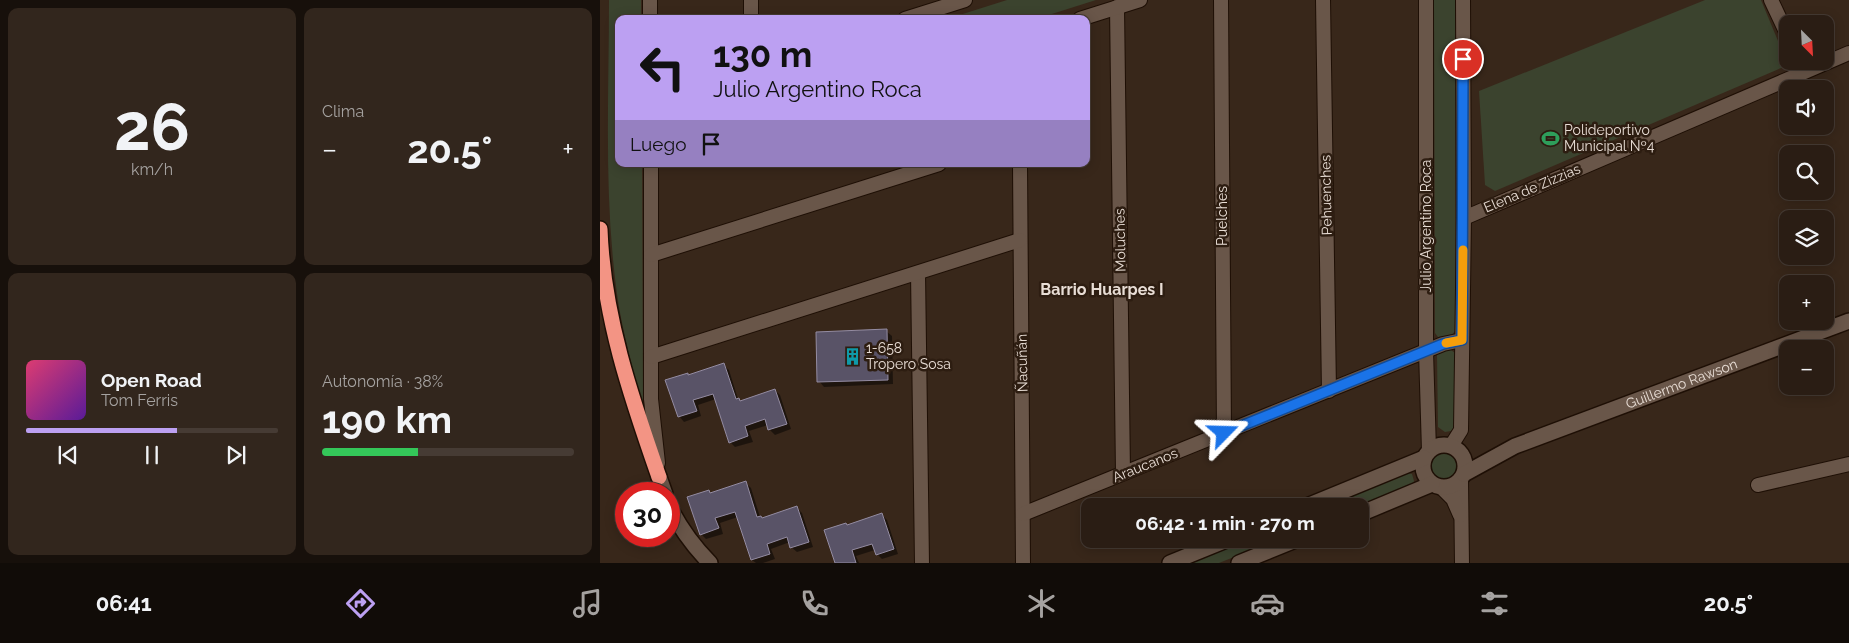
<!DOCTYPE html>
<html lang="es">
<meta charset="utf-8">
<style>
body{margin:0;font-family:Raleway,sans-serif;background:#32261d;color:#f1f3f6;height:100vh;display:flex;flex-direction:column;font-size:19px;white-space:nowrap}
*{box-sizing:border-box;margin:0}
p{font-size:16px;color:#a5a2a0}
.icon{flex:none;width:28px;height:28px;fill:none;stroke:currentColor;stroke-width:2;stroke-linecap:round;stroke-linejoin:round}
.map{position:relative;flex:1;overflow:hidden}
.sheet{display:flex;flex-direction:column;gap:8px;padding:8px;background:#17100b;width:600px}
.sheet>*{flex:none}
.hud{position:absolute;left:15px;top:15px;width:475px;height:152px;border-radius:10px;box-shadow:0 2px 12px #0003,0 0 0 1px #463b34;background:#bca0f2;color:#111;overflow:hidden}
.needle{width:32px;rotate:156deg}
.buttons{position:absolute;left:1179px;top:15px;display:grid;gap:10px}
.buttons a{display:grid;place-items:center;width:55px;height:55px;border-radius:10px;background:#2a1d14;box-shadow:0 2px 12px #0003,0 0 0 1px #463b34;font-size:25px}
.speed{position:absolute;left:15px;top:482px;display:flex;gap:10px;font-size:25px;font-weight:700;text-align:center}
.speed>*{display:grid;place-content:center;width:65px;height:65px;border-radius:50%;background:#2a1d14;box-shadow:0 2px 12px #0003,0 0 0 1px #463b34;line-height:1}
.speed .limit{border:8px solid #d22;background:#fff;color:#111}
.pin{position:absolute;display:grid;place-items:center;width:42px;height:42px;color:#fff;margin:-21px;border:2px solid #fff;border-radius:50%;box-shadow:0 1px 5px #0007}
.me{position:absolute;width:55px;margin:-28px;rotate:68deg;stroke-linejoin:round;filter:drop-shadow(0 0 4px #0008)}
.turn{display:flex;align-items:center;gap:18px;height:105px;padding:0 15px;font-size:22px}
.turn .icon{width:65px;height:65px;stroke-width:2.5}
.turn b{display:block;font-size:35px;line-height:42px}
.then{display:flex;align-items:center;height:48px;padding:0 15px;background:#0003;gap:10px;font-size:19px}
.big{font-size:38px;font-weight:700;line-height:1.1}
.sheet .widget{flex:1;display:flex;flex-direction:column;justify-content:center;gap:8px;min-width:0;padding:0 18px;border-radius:10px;background:#32261d}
.sheet .dial{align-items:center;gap:0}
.dial b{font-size:65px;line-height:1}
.song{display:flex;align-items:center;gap:15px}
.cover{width:60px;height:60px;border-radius:8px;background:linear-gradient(135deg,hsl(340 70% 55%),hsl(270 70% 35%))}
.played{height:5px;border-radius:2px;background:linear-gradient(90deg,#bca0f2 60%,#463b34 60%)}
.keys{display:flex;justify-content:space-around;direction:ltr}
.heat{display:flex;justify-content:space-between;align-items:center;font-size:28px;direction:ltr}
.charge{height:8px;border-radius:4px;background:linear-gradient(90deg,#34c759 38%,#463b34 0)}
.sheet .tiles{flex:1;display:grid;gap:8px;grid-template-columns:repeat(2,1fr)}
.trip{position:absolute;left:481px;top:498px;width:288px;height:50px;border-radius:10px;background:#2a1d14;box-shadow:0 2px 12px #0003,0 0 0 1px #463b34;font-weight:700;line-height:50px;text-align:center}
.tab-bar{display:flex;height:80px;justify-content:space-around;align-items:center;background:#110c08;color:#a5a2a0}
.tab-bar .icon{width:35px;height:35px}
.tab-bar .selected{color:#bca0f2}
.tab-bar b{font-size:22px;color:#f1f3f6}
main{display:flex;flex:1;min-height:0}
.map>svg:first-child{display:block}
</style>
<main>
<section class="sheet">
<div class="tiles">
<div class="widget dial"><b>26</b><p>km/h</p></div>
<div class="widget"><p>Clima</p>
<div class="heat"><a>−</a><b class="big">20.5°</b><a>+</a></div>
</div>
<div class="widget">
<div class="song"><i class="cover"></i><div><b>Open Road</b><p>Tom Ferris</p></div></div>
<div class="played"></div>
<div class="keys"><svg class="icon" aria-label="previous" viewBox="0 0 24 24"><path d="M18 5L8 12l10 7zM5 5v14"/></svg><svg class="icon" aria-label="pause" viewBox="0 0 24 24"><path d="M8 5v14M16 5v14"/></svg><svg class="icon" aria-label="next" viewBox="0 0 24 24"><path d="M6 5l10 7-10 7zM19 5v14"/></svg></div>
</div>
<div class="widget"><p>Autonomía · 38%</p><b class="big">190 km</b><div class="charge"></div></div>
</div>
</section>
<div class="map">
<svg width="1249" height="563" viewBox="0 0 1249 563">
<rect width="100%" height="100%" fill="#38271a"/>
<g fill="#3b432e">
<path d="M9,0H41V19H19V164H42L43,407C34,374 25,341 19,307C3,206 9,102 9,0Z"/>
<polygon points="407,0 496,0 436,19 347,19"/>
<polygon points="834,0 855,0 855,331 851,336 838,337 835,333"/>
<polygon points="1105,0 1161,0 1188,65 895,191 885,185 879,91"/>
<polygon points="851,350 855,353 856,426 851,431 845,432 838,427 837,355 841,351"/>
<circle cx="844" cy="466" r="16"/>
<polygon points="808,473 812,474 814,481 813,484 759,506 727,506"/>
<polygon points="648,539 679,539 619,563 589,563"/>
</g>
<g fill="#0007">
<polygon points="286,331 292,336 293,384 224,387 219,381"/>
<polygon points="123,365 129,370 138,399 141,402 175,390 180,395 191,429 175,435 170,430 168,425 149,431 153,442 135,447 130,442 116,399 98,405 101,416 84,422 79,416 87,374 89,376"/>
<polygon points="145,482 151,488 160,517 163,519 197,508 202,513 213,547 197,552 191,547 190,542 171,549 175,559 163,563 156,563 152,560 138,517 120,523 123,534 106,539 101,534 109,491 111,494"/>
<polygon points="282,515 287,520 298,554 282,559 277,554 275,550 256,556 259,563 236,563 248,526"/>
</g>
<g fill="#595367" stroke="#948ca2">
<polygon points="287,329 288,380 217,382 216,332"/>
<polygon points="124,363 136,399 139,398 140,401 175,389 187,424 168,430 165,419 145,426 148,436 129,443 113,394 93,400 97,411 78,417 65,380 88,373 88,375"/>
<polygon points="146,481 157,517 161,516 162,518 197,506 209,542 190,548 187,537 167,544 170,554 151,560 135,512 115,518 119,528 100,535 87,497 109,490 110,493"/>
<polygon points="282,513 294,549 276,555 272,544 252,550 256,563 235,563 224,530 246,523 247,525"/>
</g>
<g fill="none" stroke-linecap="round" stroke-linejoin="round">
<defs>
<g id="street">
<polyline points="50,0 50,19"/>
<polyline points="151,0 151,19"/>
<polyline points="621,0 624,433"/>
<polyline points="723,0 729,391"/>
<polyline points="826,0 826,351 829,451"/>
<polyline points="1171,0 1188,36"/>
<polyline points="517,7 523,473"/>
<polyline points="305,19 365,0"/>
<polyline points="480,19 540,0"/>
<polyline points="51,164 51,399 58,463"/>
<polyline points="420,164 423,563"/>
<polyline points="864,218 1249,53"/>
<polyline points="51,255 339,164"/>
<polyline points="318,273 322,563"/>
<polyline points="51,357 420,240"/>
<polyline points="851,446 861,430 864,218 863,0"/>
<polyline points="861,480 862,563"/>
<polyline points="1158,485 1249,464"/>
<polyline points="841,487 853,499 860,515"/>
<polyline points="423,514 843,344 862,340"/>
</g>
<g id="secondary">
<circle cx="844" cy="466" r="21"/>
<path id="s1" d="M864,474L915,446L1249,321"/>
<polyline points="59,477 65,494"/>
<path d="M69,506C80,528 93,546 110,563"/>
<polyline points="707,506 824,458"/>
<polyline points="760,514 832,484"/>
<polyline points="570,563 629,539"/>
<polyline points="639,563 698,539"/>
</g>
<path id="highway" d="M0,229C3,315 31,397 59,477"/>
</defs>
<use href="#street" stroke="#1e0f05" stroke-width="16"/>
<use href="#secondary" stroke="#1e0f05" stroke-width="18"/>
<use href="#highway" stroke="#1e0f05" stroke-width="18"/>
<use href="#street" stroke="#695649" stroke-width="14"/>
<use href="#secondary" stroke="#695649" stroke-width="15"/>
<use href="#highway" stroke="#f39484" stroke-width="15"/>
</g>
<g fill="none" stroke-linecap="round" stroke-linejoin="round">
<defs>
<polyline id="route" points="624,433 843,344 862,340 863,59"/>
</defs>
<use href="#route" stroke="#114b97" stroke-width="12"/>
<use href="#route" stroke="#1a73e8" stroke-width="9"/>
<polyline stroke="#f59e0b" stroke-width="9" points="846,343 862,340 863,250"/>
</g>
<defs>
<symbol id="stadium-bare" viewBox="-9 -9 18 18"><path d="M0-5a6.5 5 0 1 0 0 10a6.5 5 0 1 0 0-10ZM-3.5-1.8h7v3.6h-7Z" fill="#2e9e5b" stroke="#2d1d11" stroke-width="2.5" paint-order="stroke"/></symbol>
<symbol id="building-bare" viewBox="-9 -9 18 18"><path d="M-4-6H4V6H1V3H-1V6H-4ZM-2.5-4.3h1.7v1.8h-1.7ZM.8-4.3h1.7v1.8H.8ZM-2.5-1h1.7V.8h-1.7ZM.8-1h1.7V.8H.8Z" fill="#0f9aa8" stroke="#2d1d11" stroke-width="2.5" paint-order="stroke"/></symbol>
</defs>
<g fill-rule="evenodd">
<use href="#stadium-bare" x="938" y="126" width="25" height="25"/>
<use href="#building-bare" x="240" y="344" width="25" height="25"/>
</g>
<g text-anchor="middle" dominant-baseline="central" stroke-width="5" stroke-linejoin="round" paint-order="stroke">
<g font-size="14" fill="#e8ddd5" stroke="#2d1d11" text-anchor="start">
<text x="964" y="130">Polideportivo<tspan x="964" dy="16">Municipal Nº4</tspan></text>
<text x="266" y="348">1-658<tspan x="266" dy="16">Tropero Sosa</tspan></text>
</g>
<g font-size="14" fill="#e8ddd5" stroke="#2d1d11">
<text transform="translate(932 188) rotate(-23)">Elena de Zizzias</text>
<text transform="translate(726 195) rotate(-91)">Pehuenches</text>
<text transform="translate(622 216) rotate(-90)">Puelches</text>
<text transform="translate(826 226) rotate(-90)">Julio Argentino Roca</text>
<text transform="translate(520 240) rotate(-91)">Moluches</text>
<text transform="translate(422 363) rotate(-91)">Ñacuñán</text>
<text stroke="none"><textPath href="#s1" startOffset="236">Guillermo Rawson</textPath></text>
<text transform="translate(545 465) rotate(-22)">Araucanos</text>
</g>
<g font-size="16" font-weight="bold" fill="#e8ddd5" stroke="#2d1d11">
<text x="502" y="289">Barrio Huarpes I</text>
</g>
</g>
</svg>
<div class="buttons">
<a><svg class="needle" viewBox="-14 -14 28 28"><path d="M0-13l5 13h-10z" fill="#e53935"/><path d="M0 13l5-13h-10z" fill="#a5a2a0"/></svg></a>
<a><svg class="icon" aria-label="sound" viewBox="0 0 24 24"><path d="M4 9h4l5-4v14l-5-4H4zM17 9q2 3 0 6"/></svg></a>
<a><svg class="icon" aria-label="search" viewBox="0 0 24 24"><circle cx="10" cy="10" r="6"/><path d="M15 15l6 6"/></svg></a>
<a><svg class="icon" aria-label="layers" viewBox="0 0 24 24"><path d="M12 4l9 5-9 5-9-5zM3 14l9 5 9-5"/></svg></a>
<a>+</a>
<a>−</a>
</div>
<div class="speed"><div class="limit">30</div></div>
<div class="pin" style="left:863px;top:59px;background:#d93025"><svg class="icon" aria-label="arrive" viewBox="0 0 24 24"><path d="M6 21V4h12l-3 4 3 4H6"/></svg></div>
<svg class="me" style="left:624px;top:433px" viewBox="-20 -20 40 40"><path d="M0-17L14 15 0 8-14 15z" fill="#1a73e8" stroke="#fff" stroke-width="4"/></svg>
<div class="trip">06:42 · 1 min · 270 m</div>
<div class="hud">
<div class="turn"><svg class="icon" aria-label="left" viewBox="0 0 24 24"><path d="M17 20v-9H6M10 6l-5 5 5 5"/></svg><div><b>130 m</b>Julio Argentino Roca</div></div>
<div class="then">Luego<svg class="icon" aria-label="arrive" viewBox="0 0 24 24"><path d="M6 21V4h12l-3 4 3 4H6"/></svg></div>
</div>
</div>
</main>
<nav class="tab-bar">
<b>06:41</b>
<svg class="icon selected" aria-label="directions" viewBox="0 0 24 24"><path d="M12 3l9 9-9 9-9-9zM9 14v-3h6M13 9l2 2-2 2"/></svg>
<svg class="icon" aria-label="music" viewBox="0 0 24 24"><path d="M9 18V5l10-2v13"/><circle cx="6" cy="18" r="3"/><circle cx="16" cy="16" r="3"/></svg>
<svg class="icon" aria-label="phone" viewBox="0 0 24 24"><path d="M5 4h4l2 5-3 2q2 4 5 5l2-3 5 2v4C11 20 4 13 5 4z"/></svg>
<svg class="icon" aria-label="climate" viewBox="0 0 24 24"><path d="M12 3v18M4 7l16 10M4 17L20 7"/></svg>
<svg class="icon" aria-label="car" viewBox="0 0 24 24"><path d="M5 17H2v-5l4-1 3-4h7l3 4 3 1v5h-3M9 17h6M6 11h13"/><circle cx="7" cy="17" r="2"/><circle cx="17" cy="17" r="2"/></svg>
<svg class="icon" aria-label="filters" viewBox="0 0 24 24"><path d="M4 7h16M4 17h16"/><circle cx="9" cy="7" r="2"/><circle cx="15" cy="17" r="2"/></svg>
<b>20.5°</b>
</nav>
